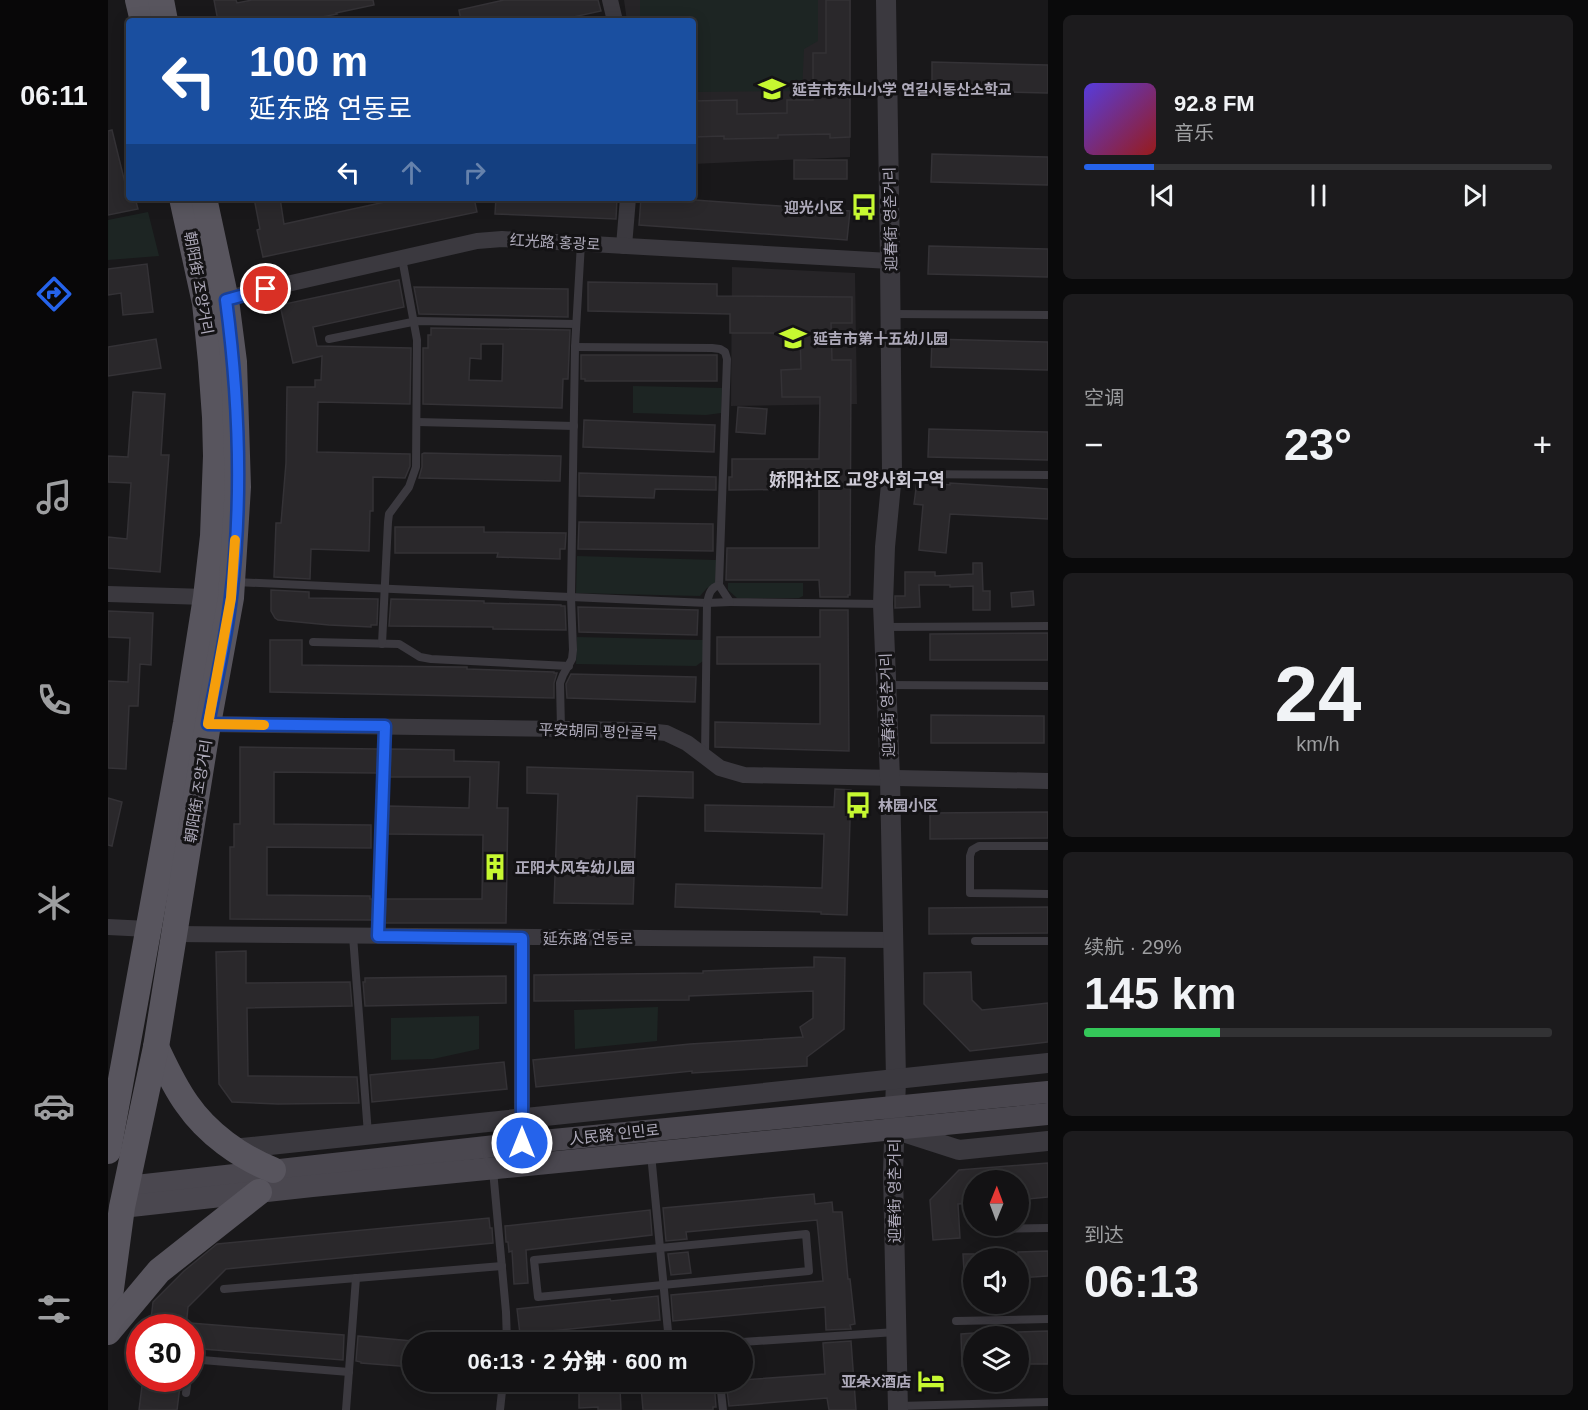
<!DOCTYPE html>
<html lang="zh">
<meta charset="utf-8">
<style>
body{margin:0;font-family:Arial,"Noto Sans SC","Noto Sans KR",sans-serif;background:#1c1b1d;color:#f1f3f6;height:100vh;display:flex;flex-direction:column;font-size:22px;white-space:nowrap}
*{box-sizing:border-box;margin:0}
p{font-size:20px;color:#9d9ea0}
.icon{flex:none;width:33px;height:33px;fill:none;stroke:currentColor;stroke-width:2;stroke-linecap:round;stroke-linejoin:round}
.map{position:relative;flex:1;overflow:hidden}
.panel{display:flex;flex-direction:column;gap:15px;padding:15px;background:#0a0a0b;width:540px}
.panel>*{flex:none}
.banner{position:absolute;left:18px;top:18px;width:570px;height:183px;border-radius:6px;box-shadow:0 3px 15px #0003,0 0 0 2px #323234;background:#1a4fa0;color:#fff;overflow:hidden}
.needle{width:39px;rotate:1deg}
.tools{position:absolute;left:855px;top:1170px;display:grid;gap:12px}
.tools a{display:grid;place-items:center;width:66px;height:66px;border-radius:50%;background:#131214;box-shadow:0 3px 15px #0003,0 0 0 2px #323234;font-size:30px}
.speed{position:absolute;left:18px;top:1314px;display:flex;gap:12px;font-size:30px;font-weight:700;text-align:center}
.speed>*{display:grid;place-content:center;width:78px;height:78px;border-radius:50%;background:#131214;box-shadow:0 3px 15px #0003,0 0 0 2px #323234;line-height:1}
.speed .limit{border:9px solid #d22;background:#fff;color:#111}
.pin{position:absolute;display:grid;place-items:center;width:51px;height:51px;color:#fff;margin:-26px;border:3px solid #fff;border-radius:50%;box-shadow:0 2px 6px #0007}
.me{position:absolute;width:66px;margin:-33px;rotate:0deg;stroke-linejoin:round;filter:drop-shadow(0 0 4px #0008)}
.turn{display:flex;align-items:center;gap:21px;height:126px;padding:0 24px;font-size:27px}
.turn .icon{width:78px;height:78px;stroke-width:2.5}
.turn b{display:block;font-size:42px;line-height:51px}
.lanes{display:flex;align-items:center;height:57px;padding:0 24px;background:#0003;justify-content:center;gap:30px;direction:ltr}
.lanes .off{opacity:.35}
.big{font-size:45px;font-weight:800;line-height:1.1}
.panel .tile{flex:1;display:flex;flex-direction:column;justify-content:center;gap:9px;min-width:0;padding:0 21px;border-radius:9px;background:#1c1b1d}
.panel .dial{align-items:center;gap:0}
.dial b{font-size:78px;line-height:1}
.song{display:flex;align-items:center;gap:18px}
.cover{width:72px;height:72px;border-radius:9px;background:linear-gradient(135deg,hsl(250 70% 55%),hsl(0 70% 35%))}
.played{height:6px;border-radius:3px;background:linear-gradient(90deg,#2563eb 15%,#323234 15%)}
.keys{display:flex;justify-content:space-around;direction:ltr}
.heat{display:flex;justify-content:space-between;align-items:center;font-size:33px;direction:ltr}
.charge{height:9px;border-radius:4px;background:linear-gradient(90deg,#34c759 29%,#323234 0)}
.trip{position:absolute;left:294px;top:1332px;width:351px;height:60px;border-radius:30px;background:#131214;box-shadow:0 3px 15px #0003,0 0 0 2px #323234;font-weight:800;line-height:60px;text-align:center}
main{display:flex;flex:1;min-height:0}
.tab-bar{display:flex;flex-direction:column;width:108px;justify-content:space-around;align-items:center;background:#080708;color:#9d9ea0}
.tab-bar .icon{width:42px;height:42px}
.tab-bar .selected{color:#2563eb}
.tab-bar b{font-size:27px;color:#f1f3f6}
.map>svg:first-child{display:block}
</style>
<main>
<nav class="tab-bar">
<b>06:11</b>
<svg class="icon selected" aria-label="directions" viewBox="0 0 24 24"><path d="M12 3l9 9-9 9-9-9zM9 14v-3h6M13 9l2 2-2 2"/></svg>
<svg class="icon" aria-label="music" viewBox="0 0 24 24"><path d="M9 18V5l10-2v13"/><circle cx="6" cy="18" r="3"/><circle cx="16" cy="16" r="3"/></svg>
<svg class="icon" aria-label="phone" viewBox="0 0 24 24"><path d="M5 4h4l2 5-3 2q2 4 5 5l2-3 5 2v4C11 20 4 13 5 4z"/></svg>
<svg class="icon" aria-label="climate" viewBox="0 0 24 24"><path d="M12 3v18M4 7l16 10M4 17L20 7"/></svg>
<svg class="icon" aria-label="car" viewBox="0 0 24 24"><path d="M5 17H2v-5l4-1 3-4h7l3 4 3 1v5h-3M9 17h6M6 11h13"/><circle cx="7" cy="17" r="2"/><circle cx="17" cy="17" r="2"/></svg>
<svg class="icon" aria-label="filters" viewBox="0 0 24 24"><path d="M4 7h16M4 17h16"/><circle cx="9" cy="7" r="2"/><circle cx="15" cy="17" r="2"/></svg>
</nav>
<div class="map">
<svg width="940" height="1410" viewBox="0 0 940 1410">
<rect width="100%" height="100%" fill="#19181a"/>
<g fill="#262427">
<polygon points="516,0 743,0 742,157 585,164 585,21 519,21"/>
<polygon points="624,267 747,273 749,404 623,406"/>
</g>
<g fill="#1d2523">
<polygon points="532,0 710,0 710,41 696,49 694,91 585,92 585,21 532,21"/>
<polygon points="40,212 51,256 0,260 0,220"/>
<polygon points="525,386 614,388 613,413 598,415 525,413"/>
<polygon points="469,556 608,560 608,584 599,588 592,596 468,593"/>
<polygon points="620,583 695,583 695,596 691,598 629,598 620,590"/>
<polygon points="469,637 595,640 595,661 588,666 468,664"/>
<polygon points="550,1007 549,1041 467,1049 466,1010"/>
<polygon points="371,1016 371,1049 325,1059 283,1060 283,1018"/>
</g>
<g fill="#2a282b" stroke="#343236" stroke-width="1.5" fill-rule="evenodd">
<polygon points="106,0 128,0 129,3 144,0 265,0 266,5 228,13 229,14 194,21 110,21"/>
<polygon points="396,0 490,0 493,11 447,21 353,21 351,10"/>
<polygon points="718,0 742,0 742,137 722,138 722,134 670,135 670,138 616,139 616,136 585,137 585,101 629,100 629,114 679,113 679,100 705,100 705,53 718,53"/>
<polygon points="824,62 940,65 940,93 824,90"/>
<polygon points="4,130 19,191 21,190 21,198 27,198 30,209 0,215 0,131"/>
<polygon points="824,154 940,157 940,185 823,182"/>
<rect x="686" y="160" width="53" height="19"/>
<polygon points="146,198 172,198 176,224 295,198 366,198 369,212 155,257 149,230 152,229"/>
<polygon points="388,198 509,198 508,219 387,214"/>
<polygon points="533,198 559,198 742,211 739,240 531,225"/>
<polygon points="821,246 940,249 940,277 820,274"/>
<polygon points="39,264 45,312 15,315 13,293 0,295 0,269"/>
<polygon points="291,280 296,307 205,327 209,346 303,348 302,404 210,402 209,452 302,454 302,466 297,478 265,477 265,511 262,511 261,551 203,549 202,579 166,577 168,523 173,523 178,463 179,387 207,387 207,380 213,380 214,356 185,363 172,305"/>
<polygon points="480,282 609,284 609,296 744,297 744,323 723,323 724,360 743,360 742,595 740,595 740,597 712,597 711,580 618,580 619,548 711,548 711,489 621,490 621,477 624,477 624,459 711,459 712,397 674,397 673,370 693,369 692,333 622,333 622,314 480,311"/>
<polygon points="306,287 460,289 460,317 311,314"/>
<path d="M323,328L462,330L460,379H455L454,408L315,404V348H320V335H323ZM373,344H395L394,381L361,380L362,358L373,359Z"/>
<polygon points="48,339 53,368 0,376 0,347"/>
<polygon points="824,339 940,342 940,370 823,367"/>
<polygon points="473,355 609,355 609,381 477,381 477,379 473,379"/>
<polygon points="25,392 57,394 53,455 61,455 52,572 0,568 0,537 19,539 23,483 0,482 0,456 20,457"/>
<polygon points="630,407 659,409 657,434 628,432"/>
<polygon points="476,420 607,425 606,452 475,447"/>
<polygon points="821,429 940,432 940,460 820,457"/>
<polygon points="316,453 453,456 452,481 311,478 314,467 314,454"/>
<polygon points="471,473 608,477 608,490 547,489 546,498 471,496"/>
<polygon points="809,481 842,485 842,483 940,489 940,519 842,514 838,553 811,550 815,505 806,504"/>
<polygon points="471,522 605,524 605,551 470,549"/>
<polygon points="287,527 376,527 376,532 458,533 457,549 452,549 452,559 389,557 390,553 287,553"/>
<polygon points="865,563 874,563 875,591 882,591 882,610 865,610 865,586 842,587 842,585 811,585 812,607 787,608 787,596 797,596 797,572 827,572 827,576 865,574"/>
<polygon points="163,590 201,592 201,598 270,599 269,625 263,625 263,627 221,625 170,620 167,618 163,611"/>
<polygon points="925,591 926,605 904,607 903,593"/>
<polygon points="283,599 376,601 376,603 453,605 453,606 457,606 458,630 385,629 385,627 281,626"/>
<polygon points="470,607 590,610 589,635 471,632"/>
<polygon points="712,610 740,610 741,751 607,747 607,722 712,724 712,664 609,664 609,637 712,637"/>
<polygon points="0,611 45,613 43,665 32,664 30,706 21,706 18,769 0,768 0,681 20,682 22,638 0,637"/>
<polygon points="940,633 940,660 822,660 822,634"/>
<polygon points="162,640 194,640 194,665 353,667 359,667 359,669 446,672 446,673 449,673 446,683 446,698 162,692"/>
<polygon points="463,674 588,677 587,702 459,698 458,684"/>
<polygon points="823,715 936,716 936,743 823,743"/>
<polygon points="132,747 270,749 269,773 166,772 166,824 263,825 263,848 159,847 159,895 262,896 262,899 265,899 264,920 122,919 122,847 126,847 126,824 132,824"/>
<polygon points="283,749 346,750 346,761 391,762 389,808 400,808 398,923 277,923 278,899 374,899 375,835 280,834 281,806 361,808 362,777 282,777"/>
<polygon points="419,767 585,772 585,798 529,796 525,904 446,903 450,794 419,793"/>
<polygon points="727,789 743,790 739,915 713,914 713,912 567,907 568,884 714,888 716,834 597,831 597,805 726,807"/>
<polygon points="0,798 14,802 4,846 0,845"/>
<polygon points="940,812 940,838 822,839 822,813"/>
<polygon points="940,907 940,933 821,934 821,908"/>
<polygon points="138,951 138,983 242,982 244,1006 139,1008 140,1076 249,1077 251,1103 170,1104 124,1102 111,1084 108,952"/>
<polygon points="706,957 737,958 736,1029 699,1057 699,1066 584,1073 584,1071 428,1087 425,1060 582,1044 695,1037 692,1027 705,1018 705,991 581,996 581,1000 426,1001 426,975 595,973 595,971 706,967"/>
<polygon points="863,972 864,1000 874,1010 940,1003 940,1042 862,1051 816,1004 816,973"/>
<polygon points="398,976 398,1003 257,1006 255,982 257,982 257,978"/>
<polygon points="396,1062 399,1089 264,1102 262,1075"/>
<polygon points="940,1163 940,1197 910,1200 910,1180 866,1180 866,1203 850,1204 852,1238 825,1240 822,1200 851,1170"/>
<polygon points="706,1194 707,1204 724,1202 725,1212 734,1212 740,1279 742,1279 747,1324 742,1325 743,1329 718,1330 717,1307 565,1321 563,1295 715,1281 709,1220 578,1232 579,1239 558,1241 555,1208"/>
<polygon points="542,1210 544,1235 418,1250 420,1283 406,1284 404,1251 401,1252 400,1242 398,1242 397,1226"/>
<polygon points="381,1218 382,1228 384,1228 385,1243 118,1269 80,1307 78,1328 42,1328 45,1302 76,1271 109,1244"/>
<polygon points="940,1251 940,1276 910,1278 910,1252"/>
<polygon points="580,1252 583,1273 563,1275 560,1254"/>
<polygon points="855,1254 866,1254 866,1288 857,1288"/>
<polygon points="550,1296 552,1320 412,1334 409,1309 502,1299 503,1301"/>
<polygon points="82,1323 236,1335 235,1360 82,1348"/>
<polygon points="940,1331 940,1364 910,1364 910,1332"/>
<polygon points="866,1333 866,1365 854,1366 853,1334"/>
<polygon points="250,1336 304,1341 304,1367 253,1363 253,1362 248,1361"/>
<polygon points="743,1341 748,1410 721,1410 719,1398 621,1406 618,1382 634,1382 634,1380 717,1374 715,1343"/>
<polygon points="35,1378 73,1378 69,1410 31,1410"/>
<polygon points="603,1382 606,1382 608,1407 605,1407 605,1410 535,1410 533,1387"/>
<polygon points="491,1385 491,1389 512,1388 513,1410 490,1410 490,1407 471,1408 471,1386"/>
</g>
<g fill="none" stroke-linecap="round" stroke-linejoin="round">
<g stroke="#3b393f" stroke-width="8">
<polyline points="783,314 940,315"/>
<polyline points="221,339 309,321 468,324"/>
<polyline points="467,347 604,348 612,349 617,352 619,359 611,585 622,602 775,604"/>
<polyline points="309,422 466,426"/>
<polyline points="784,474 940,475"/>
<polyline points="127,582 599,603 622,602"/>
<polyline points="776,627 940,626"/>
<polyline points="205,642 291,644 312,657 323,659 461,666"/>
<polyline points="274,644 280,522 281,514 301,487 308,467 309,340 294,258"/>
<polyline points="779,685 940,686"/>
<polyline points="453,729 452,683 455,675 464,659 465,650 463,597 467,347 473,243"/>
<path d="M597,756L599,603C601,594 602,588 611,585"/>
<polyline points="940,846 871,846 864,850 862,856 862,893 940,894"/>
<polyline points="245,936 260,1134"/>
<polyline points="270,936 277,726"/>
<polyline points="867,941 940,941"/>
<polyline points="543,1154 561,1342"/>
<polyline points="385,1170 398,1312 399,1342"/>
<polyline points="885,1229 940,1228"/>
<polygon points="698,1234 701,1271 430,1297 426,1260"/>
<polyline points="116,1289 394,1266"/>
<polyline points="848,1321 940,1319"/>
<polyline points="419,1341 534,1334 543,1335 557,1342"/>
<polyline points="634,1342 788,1332"/>
<polyline points="82,1359 241,1372"/>
<polyline points="612,1382 615,1410"/>
<polyline points="78,1393 80,1378"/>
<polyline points="791,1406 940,1402"/>
<polyline points="238,1410 248,1278"/>
<polyline points="392,1410 395,1382"/>
</g>
<g stroke="#3b393f" stroke-width="16">
<polyline points="502,0 507,21"/>
<polyline points="516,246 520,198"/>
<polyline points="118,300 135,294 369,241 394,239 782,261"/>
<polyline points="0,594 98,597"/>
<polyline points="100,724 529,730 558,733 579,743 612,768 636,775 940,781"/>
<polyline points="0,927 40,929"/>
<polyline points="67,934 785,940"/>
<polyline points="414,1143 414,938"/>
</g>
<g stroke="#3b393f" stroke-width="20">
<polyline points="778,0 782,261 784,474 777,547 775,604 782,778 788,1079 785,1173 790,1410"/>
<polyline points="789,1130 851,1150 940,1141"/>
<polyline points="124,1149 940,1063"/>
</g>
<g stroke="#4a474f" stroke-width="22">
<polyline points="19,1187 414,1143 940,1092"/>
<polyline points="14,1207 204,1186 940,1114"/>
</g>
<g stroke="#58555e" stroke-width="26">
<polyline points="30,0 35,21"/>
<polyline points="53,0 57,21"/>
<path d="M48,1047C57,1066 66,1086 79,1104C99,1133 132,1157 165,1170"/>
<polyline points="0,1151 78,723 98,597 105,536 108,456 107,417 103,362 97,303 74,198"/>
<polyline points="0,1311 14,1207 48,1047 100,724 123,598 130,487 126,362 118,300 96,198"/>
<polyline points="0,1332 51,1271 151,1192"/>
</g>
</g>
<g fill="none" stroke-linecap="round" stroke-linejoin="round">
<defs>
<path id="route" d="M158,289L118,300C131,398 135,498 123,597C118,640 108,682 100,724L277,726L270,936L414,938V1143"/>
</defs>
<use href="#route" stroke="#184099" stroke-width="15"/>
<use href="#route" stroke="#2563eb" stroke-width="10"/>
<polyline stroke="#f59e0b" stroke-width="10" points="127,540 123,598 100,724 156,725"/>
</g>
<defs>
<symbol id="school-bare" viewBox="-9 -9 18 18"><path d="M0-5L7-2L0 1L-7-2ZM-4 1L0 2.5L4 1V4Q0 6-4 4Z" fill="#c6f831" stroke="#141315" stroke-width="2.5" paint-order="stroke"/></symbol>
<symbol id="bus-bare" viewBox="-9 -9 18 18"><path d="M-5-6H5V4H4V6H2V4H-2V6H-4V4H-5ZM-3.5-4V0h7V-4ZM-3.5 1.2v1.5H-2V1.2ZM2 1.2v1.5H3.5V1.2Z" fill="#c6f831" stroke="#141315" stroke-width="2.5" paint-order="stroke"/></symbol>
<symbol id="building-bare" viewBox="-9 -9 18 18"><path d="M-4-6H4V6H1V3H-1V6H-4ZM-2.5-4.3h1.7v1.8h-1.7ZM.8-4.3h1.7v1.8H.8ZM-2.5-1h1.7V.8h-1.7ZM.8-1h1.7V.8H.8Z" fill="#c6f831" stroke="#141315" stroke-width="2.5" paint-order="stroke"/></symbol>
<symbol id="hotel-bare" viewBox="-9 -9 18 18"><path d="M-6-4.5h1.5V1H6V5H4.5V3h-9V5H-6ZM-4 0a1.8 1.8 0 1 1 3.6 0ZM.5 0V-2.5h3Q6-2.5 6 0Z" fill="#c6f831" stroke="#141315" stroke-width="2.5" paint-order="stroke"/></symbol>
</defs>
<g fill-rule="evenodd">
<use href="#school-bare" x="645" y="70" width="38" height="38"/>
<use href="#bus-bare" x="737" y="188" width="38" height="38"/>
<use href="#school-bare" x="666" y="319" width="38" height="38"/>
<use href="#bus-bare" x="731" y="786" width="38" height="38"/>
<use href="#building-bare" x="368" y="848" width="38" height="38"/>
<use href="#hotel-bare" x="804" y="1362" width="38" height="38"/>
</g>
<g text-anchor="middle" dominant-baseline="central" stroke-width="6" stroke-linejoin="round" paint-order="stroke">
<g font-size="15" font-weight="bold" fill="#aeaaba" stroke="#141315" text-anchor="start">
<text x="684" y="89">延吉市东山小学 연길시동산소학교</text>
<text x="736" y="207" text-anchor="end">迎光小区</text>
<text x="705" y="338">延吉市第十五幼儿园</text>
<text x="770" y="805">林园小区</text>
<text x="407" y="867">正阳大风车幼儿园</text>
<text x="803" y="1381" text-anchor="end">亚朵X酒店</text>
</g>
<g font-size="15" fill="#aeaaba" stroke="#141315">
<text transform="translate(782 219) rotate(-91)">迎春街 영춘거리</text>
<text transform="translate(447 242) rotate(3)">红光路 홍광로</text>
<text transform="translate(91 283) rotate(80)">朝阳街 조양거리</text>
<text transform="translate(779 705) rotate(-92)">迎春街 영춘거리</text>
<text transform="translate(490 731) rotate(2)">平安胡同 평안골목</text>
<text transform="translate(90 791) rotate(-81)">朝阳街 조양거리</text>
<text x="480" y="938">延东路 연동로</text>
<text transform="translate(506 1134) rotate(-6)">人民路 인민로</text>
<text transform="translate(786 1191) rotate(-90)">迎春街 영춘거리</text>
</g>
<g font-size="18" font-weight="bold" fill="#cecbd6" stroke="#141315">
<text x="749" y="480">娇阳社区 교양사회구역</text>
</g>
</g>
</svg>
<div class="tools">
<a><svg class="needle" viewBox="-14 -14 28 28"><path d="M0-13l5 13h-10z" fill="#e53935"/><path d="M0 13l5-13h-10z" fill="#9d9ea0"/></svg></a>
<a><svg class="icon" aria-label="sound" viewBox="0 0 24 24"><path d="M4 9h4l5-4v14l-5-4H4zM17 9q2 3 0 6"/></svg></a>
<a><svg class="icon" aria-label="layers" viewBox="0 0 24 24"><path d="M12 4l9 5-9 5-9-5zM3 14l9 5 9-5"/></svg></a>
</div>
<div class="speed"><div class="limit">30</div></div>
<div class="pin" style="left:158px;top:289px;background:#d93025"><svg class="icon" aria-label="arrive" viewBox="0 0 24 24"><path d="M6 21V4h12l-3 4 3 4H6"/></svg></div>
<svg class="me" style="left:414px;top:1143px" viewBox="-20 -20 40 40"><circle r="17" fill="#2563eb" stroke="#fff" stroke-width="3"/><path d="M0-11L8 9 0 5-8 9z" fill="#fff"/></svg>
<div class="trip">06:13 · 2 分钟 · 600 m</div>
<div class="banner">
<div class="turn"><svg class="icon" aria-label="left" viewBox="0 0 24 24"><path d="M17 20v-9H6M10 6l-5 5 5 5"/></svg><div><b>100 m</b>延东路 연동로</div></div>
<div class="lanes"><svg class="icon" aria-label="left" viewBox="0 0 24 24"><path d="M17 20v-9H6M10 6l-5 5 5 5"/></svg><svg class="icon off" aria-label="ahead" viewBox="0 0 24 24"><path d="M12 20V5M6 11l6-6 6 6"/></svg><svg class="icon off" aria-label="right" viewBox="0 0 24 24"><path d="M7 20v-9h11M14 6l5 5-5 5"/></svg></div>
</div>
</div>
<section class="panel">
<div class="tile">
<div class="song"><i class="cover"></i><div><b>92.8 FM</b><p>音乐</p></div></div>
<div class="played"></div>
<div class="keys"><svg class="icon" aria-label="previous" viewBox="0 0 24 24"><path d="M18 5L8 12l10 7zM5 5v14"/></svg><svg class="icon" aria-label="pause" viewBox="0 0 24 24"><path d="M8 5v14M16 5v14"/></svg><svg class="icon" aria-label="next" viewBox="0 0 24 24"><path d="M6 5l10 7-10 7zM19 5v14"/></svg></div>
</div>
<div class="tile"><p>空调</p>
<div class="heat"><a>−</a><b class="big">23°</b><a>+</a></div>
</div>
<div class="tile dial"><b>24</b><p>km/h</p></div>
<div class="tile"><p>续航 · 29%</p><b class="big">145 km</b><div class="charge"></div></div>
<div class="tile"><p>到达</p><b class="big">06:13</b></div>
</section>
</main>
